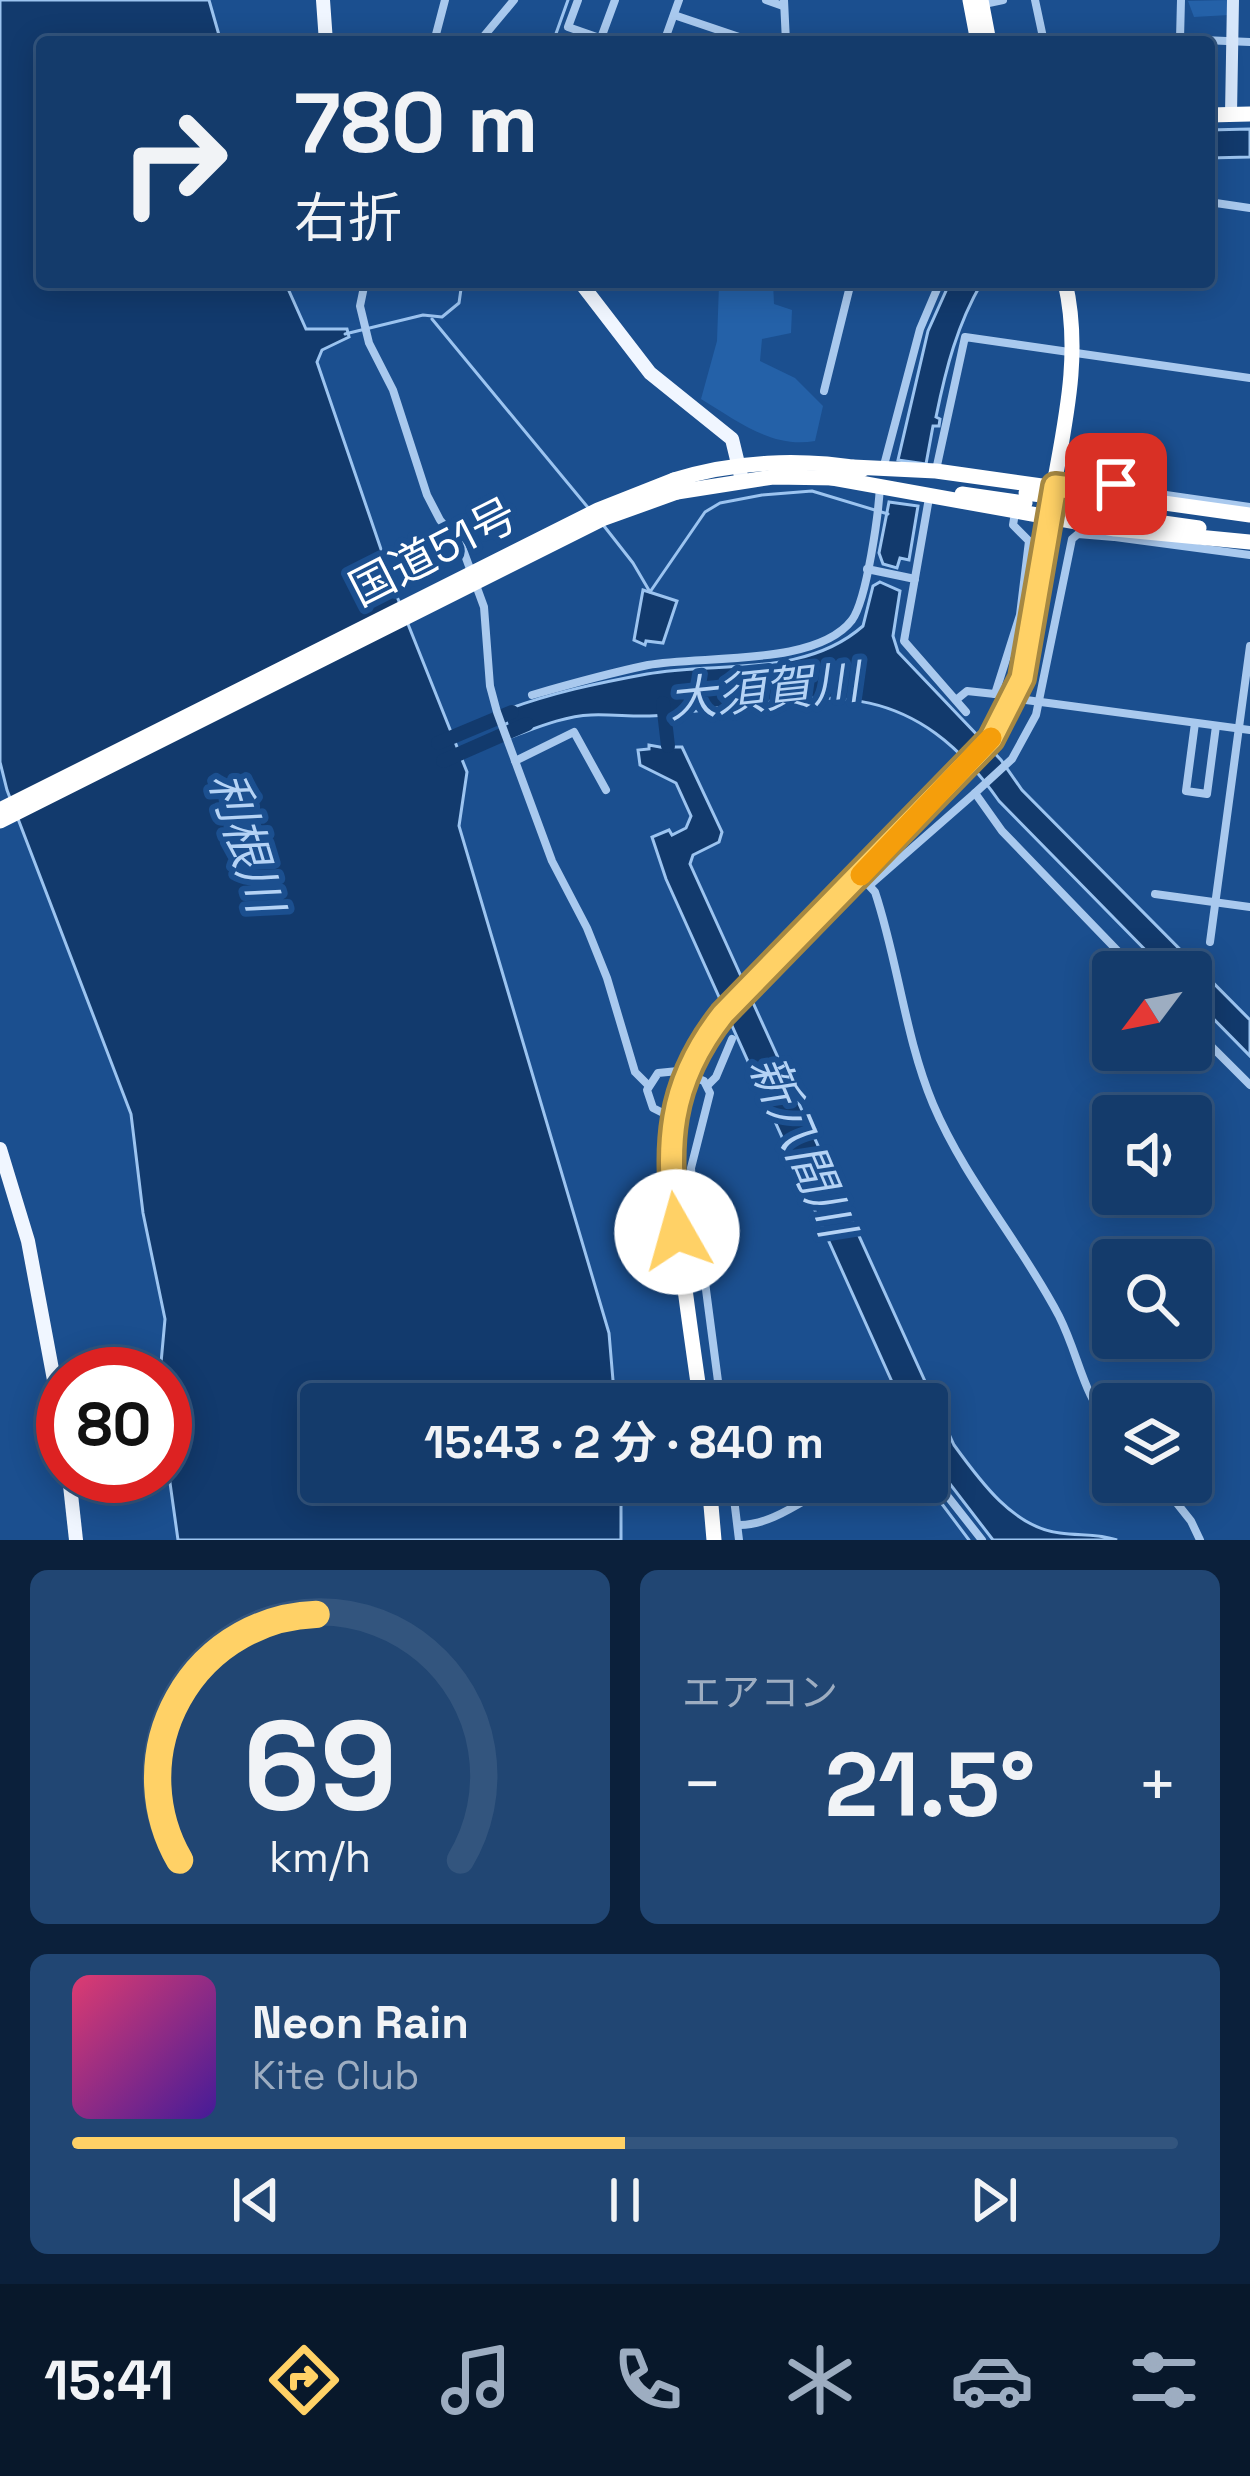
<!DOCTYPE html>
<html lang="ja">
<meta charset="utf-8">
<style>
body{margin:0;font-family:"Space Grotesk","Noto Sans JP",sans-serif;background:#214673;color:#f1f3f6;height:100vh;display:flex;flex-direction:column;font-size:45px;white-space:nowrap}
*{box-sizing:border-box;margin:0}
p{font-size:39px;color:#9dadc1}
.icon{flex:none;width:66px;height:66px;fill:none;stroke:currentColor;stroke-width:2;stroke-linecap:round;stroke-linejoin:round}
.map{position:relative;height:1540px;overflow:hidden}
.panel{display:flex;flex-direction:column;gap:30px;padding:30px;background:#0b203b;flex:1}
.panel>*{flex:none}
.banner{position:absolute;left:36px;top:36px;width:1179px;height:252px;border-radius:12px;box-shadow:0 6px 30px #0003,0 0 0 3px #33557e;background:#143b6b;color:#f1f3f6;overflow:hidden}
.needle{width:78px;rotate:238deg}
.buttons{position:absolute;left:1092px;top:951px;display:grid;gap:24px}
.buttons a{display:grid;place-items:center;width:120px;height:120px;border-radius:12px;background:#143b6b;box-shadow:0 6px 30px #0003,0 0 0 3px #33557e;font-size:60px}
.speed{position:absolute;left:36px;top:1347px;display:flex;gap:24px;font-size:60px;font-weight:700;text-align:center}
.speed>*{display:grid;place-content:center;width:156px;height:156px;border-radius:50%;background:#143b6b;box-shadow:0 6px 30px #0003,0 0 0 3px #33557e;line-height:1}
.speed .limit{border:18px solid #d22;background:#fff;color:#111}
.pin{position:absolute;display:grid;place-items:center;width:102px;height:102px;color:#fff;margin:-51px;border-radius:24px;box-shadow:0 6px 18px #0006}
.me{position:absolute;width:132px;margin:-66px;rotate:353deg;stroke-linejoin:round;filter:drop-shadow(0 0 9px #0008)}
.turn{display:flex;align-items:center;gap:42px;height:252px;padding:0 60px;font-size:54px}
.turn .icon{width:156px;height:156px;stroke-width:2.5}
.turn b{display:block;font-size:84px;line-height:102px}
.big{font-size:90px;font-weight:700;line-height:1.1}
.panel .widget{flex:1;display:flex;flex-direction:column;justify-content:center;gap:18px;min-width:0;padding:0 42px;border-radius:18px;background:#214673}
.panel .dial{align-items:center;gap:0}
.dial svg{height:312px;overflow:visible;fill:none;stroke:#33557e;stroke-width:7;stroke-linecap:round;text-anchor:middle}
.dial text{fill:#f1f3f6;stroke:none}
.song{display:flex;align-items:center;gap:36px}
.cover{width:144px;height:144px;border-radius:18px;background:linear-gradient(135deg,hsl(340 70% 55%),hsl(260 70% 35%))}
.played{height:12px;border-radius:6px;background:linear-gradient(90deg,#ffd166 50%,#33557e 50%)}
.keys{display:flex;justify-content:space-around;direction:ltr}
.heat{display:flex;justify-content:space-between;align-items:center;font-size:66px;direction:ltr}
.panel .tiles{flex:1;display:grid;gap:30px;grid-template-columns:1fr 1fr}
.widget:last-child{grid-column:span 2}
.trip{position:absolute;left:300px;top:1383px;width:648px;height:120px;border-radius:12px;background:#143b6b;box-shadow:0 6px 30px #0003,0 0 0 3px #33557e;font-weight:700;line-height:120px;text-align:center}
.dock{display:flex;height:192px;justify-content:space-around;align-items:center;background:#08182b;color:#9dadc1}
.dock .icon{width:84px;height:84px}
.dock .selected{color:#ffd166}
.dock b{font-size:54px;color:#f1f3f6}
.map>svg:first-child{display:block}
</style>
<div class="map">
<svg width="1250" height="1540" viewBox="0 0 1250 1540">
<rect width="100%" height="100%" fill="#1b4f8f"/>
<g fill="#2461a8">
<polygon points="1230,0 1229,15 1194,17 1188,1"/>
<path d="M745,282H773L774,304L792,310L791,333L762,339L760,361L795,378L823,406L815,441C772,449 736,420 701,399L717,341L719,285L740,288Z"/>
</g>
<g fill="#123a6d" stroke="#9cc4f0" stroke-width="3">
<polygon points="0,0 209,0 221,42 42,42 42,282 285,282 306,329 347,329 349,337 322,350 317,362 398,599 467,772 459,826 609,1333 615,1404 321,1404 321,1482 621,1482 621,1540 178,1540 165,1447 165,1374 160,1374 165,1319 143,1213 131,1114 7,790 0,762"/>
<polygon points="1250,129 1250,157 1209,158 1209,130"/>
<path d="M950,282H982C957,325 946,368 936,417L940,419L939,426H933L926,464L898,460L928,331Z"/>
<polygon points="889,502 918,506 909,560 900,558 897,568 883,564 879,553"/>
<path d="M880,582L900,591L893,636L898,652L1001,760L1022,790L1250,1020V1056L1191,996V972H1167L999,801C901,661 805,699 663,715C643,718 614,714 591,715C564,716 536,728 511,737L503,711C550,693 598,683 647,674C718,661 804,678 863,626L873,586Z"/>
<polygon points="643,590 677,601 663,643 646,641 645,645 634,640"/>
<path d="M669,730L671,747H682L722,832L719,842L693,855L690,864L954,1445C980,1481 1014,1528 1060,1533C1080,1536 1097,1533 1117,1540H993L927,1454V1404H902L666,879L652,837L669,830L672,835L686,828L691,816L676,783L640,765L638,750L649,749V745L665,748L663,731Z"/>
</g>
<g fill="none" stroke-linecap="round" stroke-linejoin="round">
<g stroke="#9cc4f0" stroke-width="3">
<polyline points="553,42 568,0"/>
<polyline points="432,319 590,510"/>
<polyline points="345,334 423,315 442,317 459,303 462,282"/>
<polyline points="604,526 633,563 650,592 705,512 720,503 762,495 812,491 888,514"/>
<polyline points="936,1496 969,1540"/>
</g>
<g stroke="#123a6d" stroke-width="14">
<polyline points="663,703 668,746"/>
<polyline points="438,743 512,712"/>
<polyline points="443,761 527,724"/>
</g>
<g stroke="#a9c9ee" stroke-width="8">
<polyline points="578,0 568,27 611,42"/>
<polyline points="766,0 783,6"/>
<polyline points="784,0 786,42"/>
<polyline points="1035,0 1044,42"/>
<polyline points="984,4 1003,0"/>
<polyline points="674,15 754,42"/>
<polyline points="601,38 615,0"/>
<polyline points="1180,39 1181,0"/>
<polyline points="434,42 445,0"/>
<polyline points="479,42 514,0"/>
<polyline points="664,42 679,0"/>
<polyline points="1139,42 1180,39 1250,42"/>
<polyline points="1209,202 1250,208"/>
<polyline points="365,282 360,306 369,343 393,390 427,495 440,520 462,547 484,607 490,686 497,712 552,861 587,928 607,978 635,1072 648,1085"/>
<polyline points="824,391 851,282"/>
<polyline points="883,469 920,329 940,282"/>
<polyline points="936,470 965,337 1250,378"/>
<polyline points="1096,491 1097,484 1103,480 1152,493 1250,507"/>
<polyline points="929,498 904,641 966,712"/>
<polyline points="1115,529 1114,537 1078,534 1072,539 1036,715 1012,759 975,793 1002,831 1138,972"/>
<polyline points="1115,537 1250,555"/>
<polyline points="867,569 915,579"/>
<polyline points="995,694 1020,615 1029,541 1013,525 1015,513"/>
<path d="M532,695C570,684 610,673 648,665C701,655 816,667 852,620C867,599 879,512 880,484"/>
<polyline points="956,700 967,691 1004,695"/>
<polyline points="1026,700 1250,730"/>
<polyline points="1195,723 1186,791 1207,794 1216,726"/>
<polyline points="515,761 574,732 606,790"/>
<path d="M852,867L875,892C898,961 905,1037 933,1104C965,1180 1021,1243 1059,1316C1080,1358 1081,1391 1113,1431"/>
<polyline points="871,884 975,793"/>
<polyline points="1155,894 1250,907"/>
<polyline points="1210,942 1250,646"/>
<polyline points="1191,1026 1250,1085"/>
<polyline points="694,1077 704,1081 710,1093 691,1168 692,1183 721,1404"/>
<polyline points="708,1085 716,1077 732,1039"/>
<polyline points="673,1118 653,1108 647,1090 658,1073 678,1071"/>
<polyline points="927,1470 982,1540"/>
<polyline points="732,1482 739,1540"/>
<polyline points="1160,1482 1191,1521 1200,1540"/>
<path d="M738,1525C773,1526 806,1497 838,1482"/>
</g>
<polyline stroke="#d6e6fa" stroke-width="12" points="1231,114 1233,0"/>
<g stroke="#f0f6ff" stroke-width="14">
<polyline points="323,0 326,42"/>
<polyline points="580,282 650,373 732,439 741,476"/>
<polyline points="0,1149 28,1241 63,1428"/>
<polyline points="69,1476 76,1540"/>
</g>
<g stroke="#fff" stroke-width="15">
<polyline points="970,0 978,42"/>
<polyline points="981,0 989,42"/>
<polyline points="1209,115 1250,114"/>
<polyline points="853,467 936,471 1250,515"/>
<polyline points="827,477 1115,529 1250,542"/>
<path d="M674,480C734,461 801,458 863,469"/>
<polyline points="677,492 773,477 837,478"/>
<polyline points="962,494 1025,503"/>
<polyline points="1071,510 1199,528"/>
<path d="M701,1404C694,1355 687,1307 681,1258C667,1162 660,1094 723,1014L964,770C988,744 1007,717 1019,685C1038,634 1040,573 1048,520C1060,440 1084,363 1065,282"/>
<polyline points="709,1482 714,1540"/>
</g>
<g stroke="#fff" stroke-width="15">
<polyline points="1026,493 1073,499"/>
<polyline points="0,810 598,510 674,480"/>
<polyline points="0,821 602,519 677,492"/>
</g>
</g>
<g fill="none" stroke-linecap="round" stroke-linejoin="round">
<defs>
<path id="route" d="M677,1232C666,1146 667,1085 723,1014L991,739L1022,678L1055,486L1096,491L1097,484L1103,480L1116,484"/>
</defs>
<use href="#route" stroke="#a68842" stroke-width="30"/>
<use href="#route" stroke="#ffd166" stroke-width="21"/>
<polyline stroke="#f59e0b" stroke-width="21" points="861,875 991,738"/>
</g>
<g text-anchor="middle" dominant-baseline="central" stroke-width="12" stroke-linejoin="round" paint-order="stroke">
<g font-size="45" fill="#fff" stroke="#1b4f8f">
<text transform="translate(433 552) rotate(-27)">国道51号</text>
</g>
<g font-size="48" font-style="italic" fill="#b5d3f5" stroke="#1b4f8f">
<text transform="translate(764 691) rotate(-6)">大須賀川</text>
<text transform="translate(246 842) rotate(73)">利根川</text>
<text transform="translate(802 1146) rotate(67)">新八間川</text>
</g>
</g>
</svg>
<div class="buttons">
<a><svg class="needle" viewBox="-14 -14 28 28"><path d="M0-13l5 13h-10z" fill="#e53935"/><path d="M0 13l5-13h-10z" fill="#9dadc1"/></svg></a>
<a><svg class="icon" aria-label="sound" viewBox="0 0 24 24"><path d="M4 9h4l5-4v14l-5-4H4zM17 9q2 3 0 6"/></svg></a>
<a><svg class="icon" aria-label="search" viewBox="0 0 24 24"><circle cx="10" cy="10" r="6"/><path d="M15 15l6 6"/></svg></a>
<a><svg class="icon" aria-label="layers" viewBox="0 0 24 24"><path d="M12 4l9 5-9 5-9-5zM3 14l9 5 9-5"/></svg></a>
</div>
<div class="speed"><div class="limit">80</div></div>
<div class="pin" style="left:1116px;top:484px;background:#d93025"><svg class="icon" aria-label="arrive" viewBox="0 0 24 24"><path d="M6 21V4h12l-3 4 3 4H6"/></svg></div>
<svg class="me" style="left:677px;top:1232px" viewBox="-20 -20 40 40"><circle r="19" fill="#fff"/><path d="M0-13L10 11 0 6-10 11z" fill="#ffd166"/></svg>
<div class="trip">15:43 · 2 分 · 840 m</div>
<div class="banner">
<div class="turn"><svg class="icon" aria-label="right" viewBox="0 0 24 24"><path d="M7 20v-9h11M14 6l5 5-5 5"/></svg><div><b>780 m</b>右折</div></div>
</div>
</div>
<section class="panel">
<div class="tiles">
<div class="widget dial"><svg viewBox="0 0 100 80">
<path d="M14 69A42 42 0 1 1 86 69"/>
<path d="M14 69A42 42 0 0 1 49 6" stroke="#ffd166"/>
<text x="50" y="56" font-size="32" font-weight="700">69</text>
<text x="50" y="72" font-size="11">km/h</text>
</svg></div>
<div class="widget"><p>エアコン</p>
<div class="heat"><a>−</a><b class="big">21.5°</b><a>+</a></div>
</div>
<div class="widget">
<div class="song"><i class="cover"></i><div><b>Neon Rain</b><p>Kite Club</p></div></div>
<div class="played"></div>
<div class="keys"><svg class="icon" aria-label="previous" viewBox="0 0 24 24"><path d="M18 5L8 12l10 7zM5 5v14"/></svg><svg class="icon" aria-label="pause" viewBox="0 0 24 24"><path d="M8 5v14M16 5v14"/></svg><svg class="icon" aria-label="next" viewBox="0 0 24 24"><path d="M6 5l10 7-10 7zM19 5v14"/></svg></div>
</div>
</div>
</section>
<nav class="dock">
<b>15:41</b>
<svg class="icon selected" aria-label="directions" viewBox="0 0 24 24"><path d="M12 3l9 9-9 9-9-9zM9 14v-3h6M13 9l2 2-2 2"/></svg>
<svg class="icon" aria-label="music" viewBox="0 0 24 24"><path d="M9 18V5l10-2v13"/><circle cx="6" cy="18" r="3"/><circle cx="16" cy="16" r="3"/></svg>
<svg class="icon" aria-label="phone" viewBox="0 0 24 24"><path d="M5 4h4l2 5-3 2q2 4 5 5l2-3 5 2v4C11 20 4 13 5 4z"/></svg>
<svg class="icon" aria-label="climate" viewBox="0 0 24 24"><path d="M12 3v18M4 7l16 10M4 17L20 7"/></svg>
<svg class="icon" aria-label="car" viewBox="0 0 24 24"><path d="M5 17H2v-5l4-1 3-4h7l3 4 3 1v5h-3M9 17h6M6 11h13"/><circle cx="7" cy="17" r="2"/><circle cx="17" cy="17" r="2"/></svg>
<svg class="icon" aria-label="filters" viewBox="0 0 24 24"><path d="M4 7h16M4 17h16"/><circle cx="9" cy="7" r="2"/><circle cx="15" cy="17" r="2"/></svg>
</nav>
